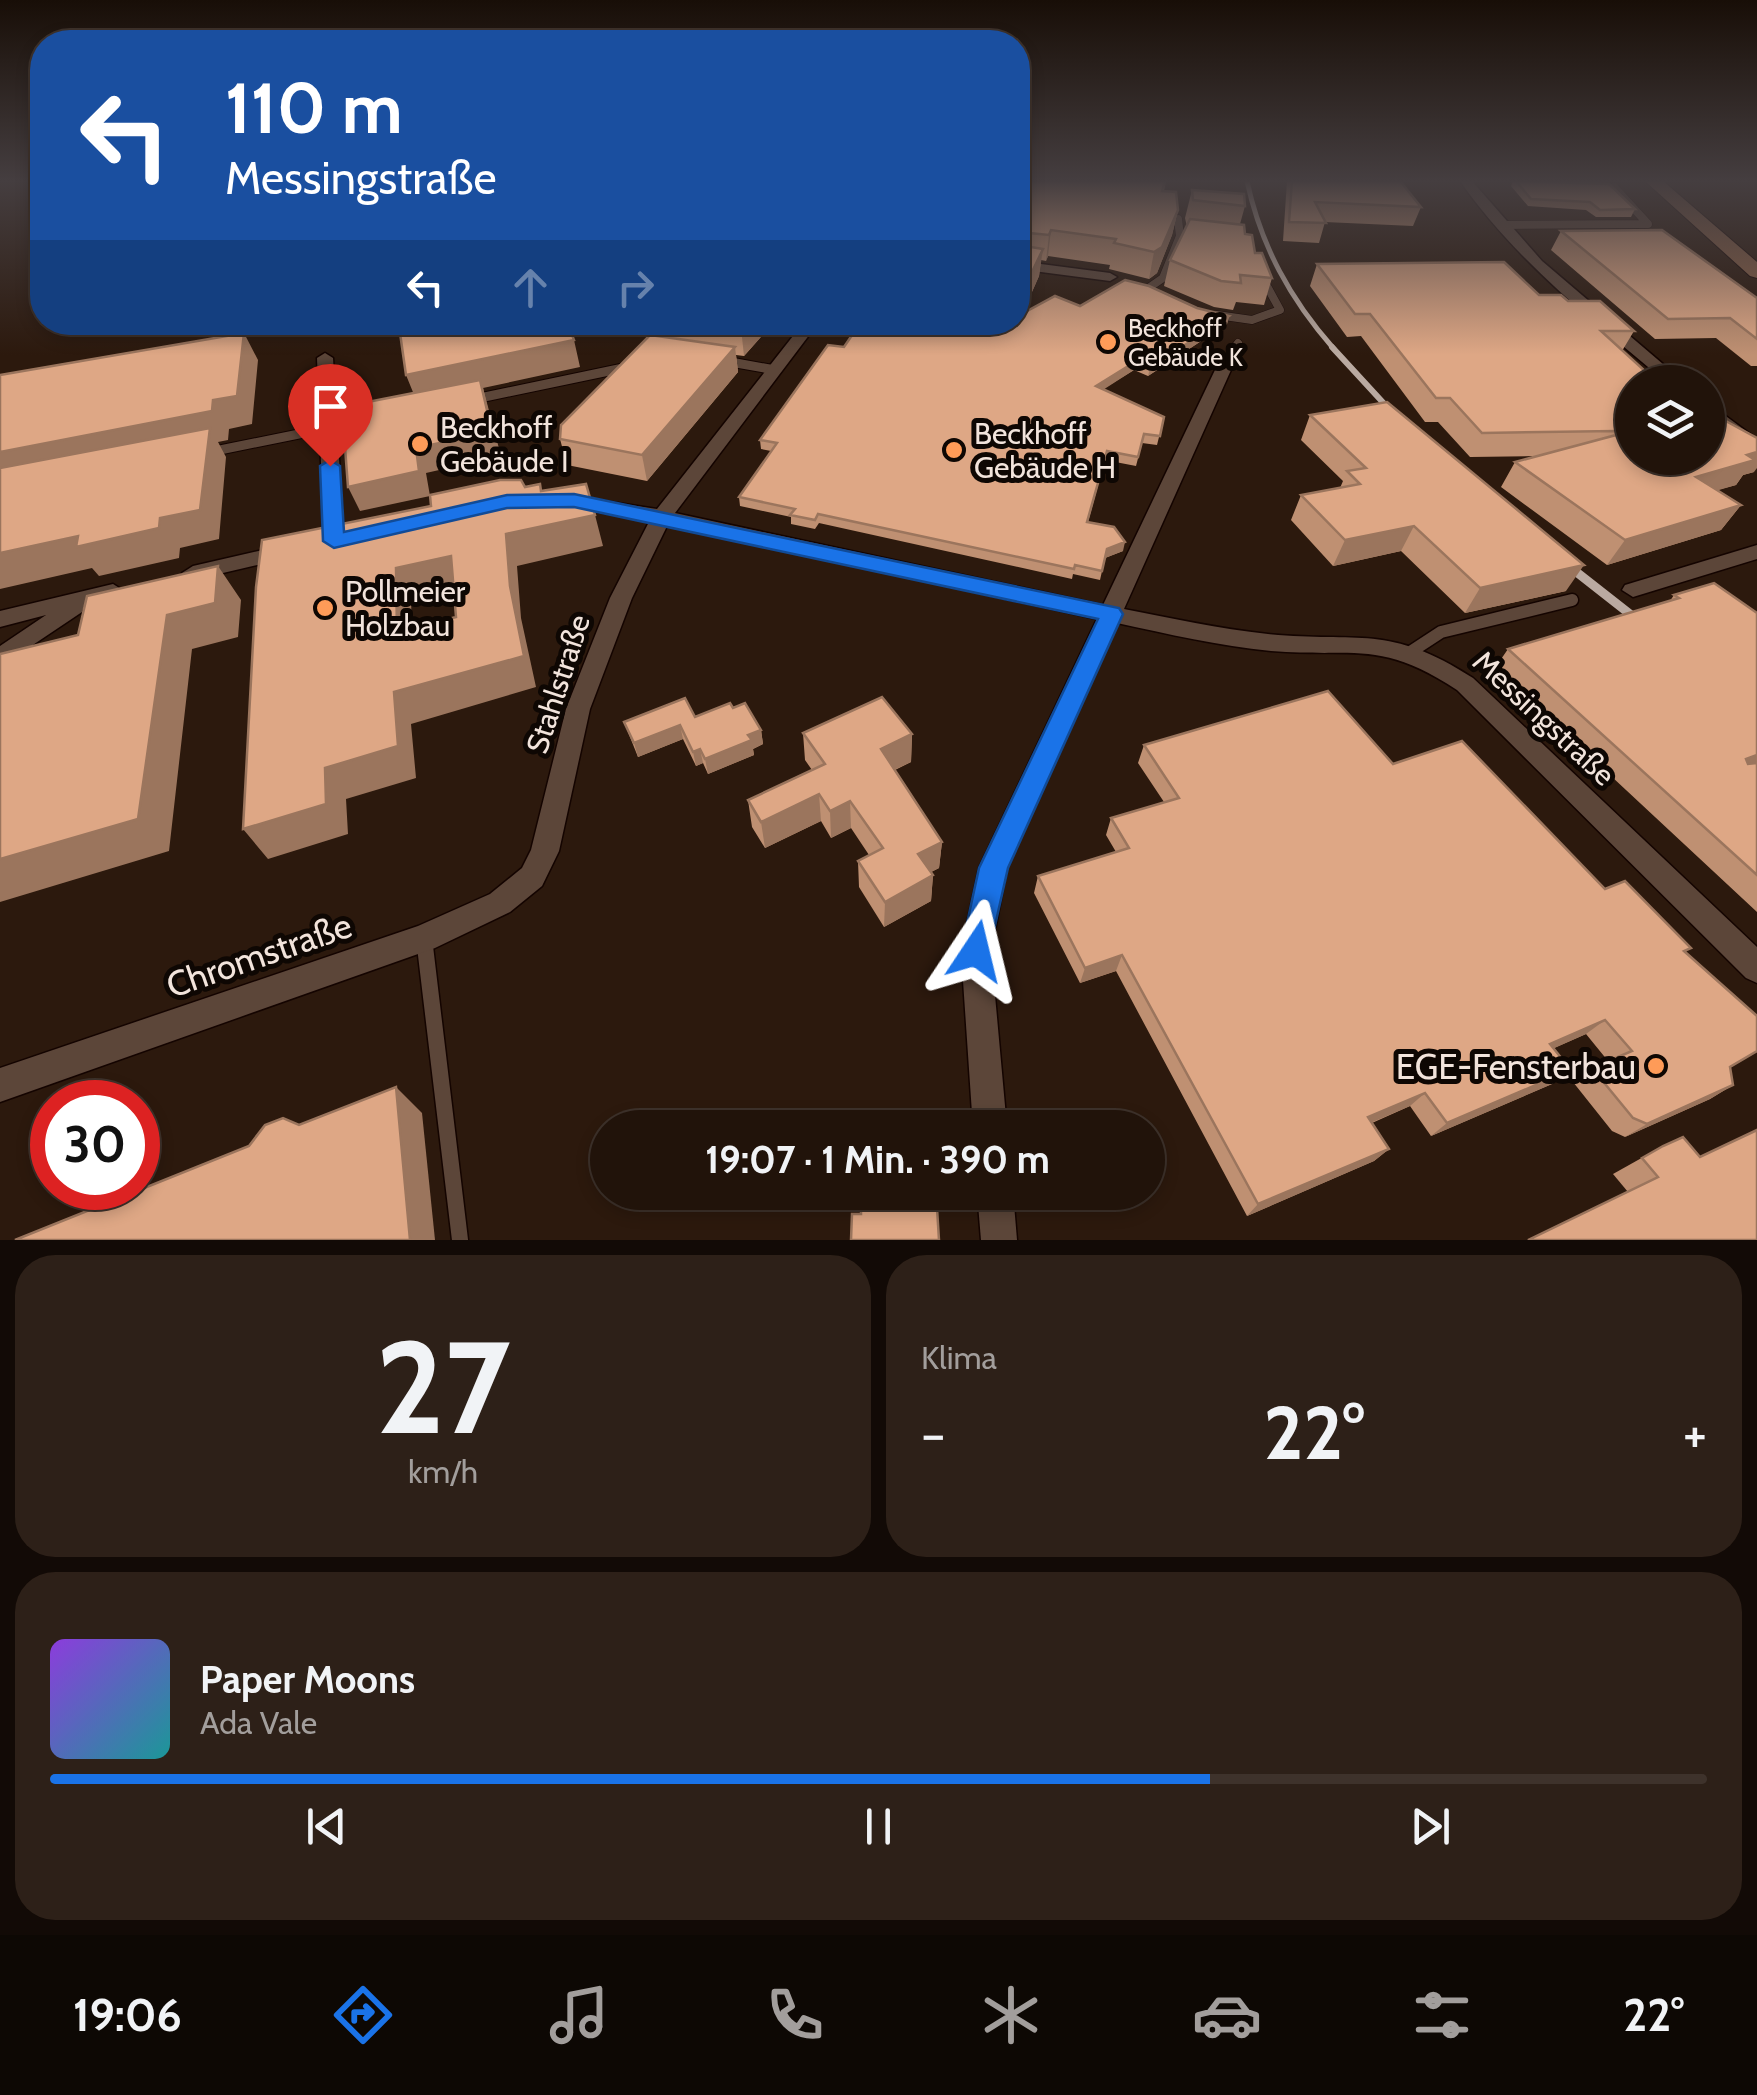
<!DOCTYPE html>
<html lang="de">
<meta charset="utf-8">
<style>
body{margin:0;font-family:Cabin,sans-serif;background:#2d2018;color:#f1f3f6;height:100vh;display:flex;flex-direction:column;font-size:38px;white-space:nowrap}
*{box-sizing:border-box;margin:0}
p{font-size:32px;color:#a29e9c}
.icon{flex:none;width:55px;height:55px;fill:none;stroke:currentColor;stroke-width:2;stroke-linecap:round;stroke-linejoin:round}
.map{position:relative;height:1240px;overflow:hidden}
.side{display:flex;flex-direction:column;gap:15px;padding:15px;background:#120a06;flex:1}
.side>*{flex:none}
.banner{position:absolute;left:30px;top:30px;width:1000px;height:305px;border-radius:40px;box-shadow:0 5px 15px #0003,0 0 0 2px #3e322b;background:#1a4fa0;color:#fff;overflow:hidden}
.fabs{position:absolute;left:1615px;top:365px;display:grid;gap:20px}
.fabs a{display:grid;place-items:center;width:110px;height:110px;border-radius:50%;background:#21130a;box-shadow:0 5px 15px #0003,0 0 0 2px #3e322b;font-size:50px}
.speed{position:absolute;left:30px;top:1080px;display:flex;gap:20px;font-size:50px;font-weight:700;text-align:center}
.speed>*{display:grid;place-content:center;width:130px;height:130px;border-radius:50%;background:#21130a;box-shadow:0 5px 15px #0003,0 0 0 2px #3e322b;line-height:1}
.speed .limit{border:15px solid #d22;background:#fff;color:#111}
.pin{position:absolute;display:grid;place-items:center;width:85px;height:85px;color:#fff;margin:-102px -42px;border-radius:50% 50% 50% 0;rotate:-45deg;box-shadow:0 0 10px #0007}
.pin .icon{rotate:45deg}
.me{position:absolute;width:110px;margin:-55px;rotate:10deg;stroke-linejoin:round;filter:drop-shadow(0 0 8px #0008)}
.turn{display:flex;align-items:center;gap:35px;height:210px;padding:0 30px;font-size:45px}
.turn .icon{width:130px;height:130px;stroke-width:2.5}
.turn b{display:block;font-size:70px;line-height:85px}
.lanes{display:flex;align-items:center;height:95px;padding:0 30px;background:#0003;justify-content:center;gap:50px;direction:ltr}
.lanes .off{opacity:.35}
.big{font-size:75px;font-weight:700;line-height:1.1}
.side .tile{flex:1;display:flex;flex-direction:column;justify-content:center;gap:15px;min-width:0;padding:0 35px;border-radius:40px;background:#2d2018}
.side .dial{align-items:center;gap:0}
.dial b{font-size:130px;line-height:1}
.song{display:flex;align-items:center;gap:30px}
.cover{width:120px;height:120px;border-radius:15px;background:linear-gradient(135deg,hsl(270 70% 55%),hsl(180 70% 35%))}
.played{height:10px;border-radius:5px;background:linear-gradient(90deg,#1a73e8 70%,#3e322b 70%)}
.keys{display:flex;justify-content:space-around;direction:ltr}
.heat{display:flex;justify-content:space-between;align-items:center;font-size:55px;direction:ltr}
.side .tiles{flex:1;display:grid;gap:15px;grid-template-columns:1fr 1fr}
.tile:last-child{grid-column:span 2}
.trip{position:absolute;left:590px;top:1110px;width:575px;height:100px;border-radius:50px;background:#21130a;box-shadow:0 5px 15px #0003,0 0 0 2px #3e322b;font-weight:700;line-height:100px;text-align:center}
.menu{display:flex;height:160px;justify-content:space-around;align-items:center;background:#0d0804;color:#a29e9c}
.menu .icon{width:70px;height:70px}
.menu .current{color:#1a73e8}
.menu b{font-size:45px;color:#f1f3f6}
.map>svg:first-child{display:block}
</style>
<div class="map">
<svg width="1757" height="1240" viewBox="0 0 1757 1240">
<rect width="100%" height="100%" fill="#2c190d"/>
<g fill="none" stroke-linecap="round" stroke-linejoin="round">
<defs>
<g id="lane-far3">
<polyline points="1178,219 1180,236"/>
<polyline points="1501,225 1648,224 1614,187"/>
<polyline points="1150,287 1163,278 1180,236 1195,238"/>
<polyline points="1217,315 1252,320 1280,310 1262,277"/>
<polyline points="554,330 575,327 572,322"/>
<polyline points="1234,349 1238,343"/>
</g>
<g id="lane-far2">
<polyline points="725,361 775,370"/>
<polyline points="1223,370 1236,347"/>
<polyline points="475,399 628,367"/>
<polyline points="210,452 358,422"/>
</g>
<polyline id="lane-far1" points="1412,651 1441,632 1572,600"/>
<polyline id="lane" points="424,938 460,1240"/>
<g id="street">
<path d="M1460,181H1472L1542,261L1684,382H1666C1592,320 1516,261 1460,181Z"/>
<polygon points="1018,261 1110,273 1117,277 1110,281 1018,269"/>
<path d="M804,322H819L675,513L1103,605L1215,370L1217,366H1229L1231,370L1124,609C1171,618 1219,629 1268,634C1358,643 1388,623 1473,678L1757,947V983L1746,978L1457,690C1379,639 1355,658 1271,651C1219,646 1168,634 1117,623L1007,868L991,951L1007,1128H973L961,951L979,868L1097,619L668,524L632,598L590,709L559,851L542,886L510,912L435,948L0,1102V1068L418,926L490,894L522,868L531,850L566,709L610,598L650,520L565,507L555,501L565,495L657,509Z"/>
<polygon points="325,353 333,358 344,541 334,548 324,541 317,358"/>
<polygon points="1708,403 1757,439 1757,454 1708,416"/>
<polygon points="289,544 299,551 296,556 193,580 182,573 193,566"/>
<polygon points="1757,545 1757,559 1633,597 1622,590 1625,585"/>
<polygon points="113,584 124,591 121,596 84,606 82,612 0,667 0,646 46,615 0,627 0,611"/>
<polygon points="977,1192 1013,1192 1017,1240 981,1240"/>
</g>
<polygon id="secondary" points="1645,181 1663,181 1757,262 1757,278 1750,276"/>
</defs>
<use href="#lane-far3" stroke="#140400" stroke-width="9"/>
<use href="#lane-far2" stroke="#140400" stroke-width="11"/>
<use href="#lane-far1" stroke="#140400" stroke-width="15"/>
<use href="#lane" stroke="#140400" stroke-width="19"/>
<use href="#street" stroke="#140400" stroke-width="3"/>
<use href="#secondary" stroke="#140400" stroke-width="2"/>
<use href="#lane-far3" stroke="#5c4639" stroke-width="8"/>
<use href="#lane-far2" stroke="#5c4639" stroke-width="9"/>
<use href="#lane-far1" stroke="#5c4639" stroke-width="12"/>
<use href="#lane" stroke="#5c4639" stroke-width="16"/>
<use href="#street" fill="#5c4639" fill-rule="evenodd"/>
<use href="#secondary" fill="#875f46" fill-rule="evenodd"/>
<path stroke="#baaaa1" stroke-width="5" d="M1247,181C1261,246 1290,299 1334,349"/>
<g stroke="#baaaa1" stroke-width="6">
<polyline points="1332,347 1400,421"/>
<polyline points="1559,558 1574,570"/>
</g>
<polyline stroke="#baaaa1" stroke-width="9" points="1570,567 1649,629"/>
</g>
<g fill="#bf9072">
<polygon points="1018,181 1166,181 1164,191 1178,210 1172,235 1157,273 1149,279 1109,269 1110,265 1048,256 1046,261 1041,260 1039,276 1028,301 1018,300"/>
<polygon points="1287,181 1400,181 1421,207 1413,226 1325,222 1319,243 1283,241"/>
<polygon points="1513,181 1558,181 1635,209 1631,217 1596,217 1586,210 1528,206 1511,186"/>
<polygon points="1192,190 1245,206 1240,224 1255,253 1272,278 1264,305 1236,302 1233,310 1214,307 1164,286 1170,260 1187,227 1185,218"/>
<polygon points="1561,231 1757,298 1757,366 1751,366 1716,338 1655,339 1551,250"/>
<polygon points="1317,264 1539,295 1568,301 1634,331 1622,351 1754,472 1743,475 1736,485 1717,490 1741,505 1721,530 1607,565 1501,487 1515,462 1535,456 1470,457 1438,422 1425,422 1361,336 1347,337 1310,286"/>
<polygon points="1080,306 1197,308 1229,316 1227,324 1148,376 1134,370 1103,389 1164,417 1157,445 1142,443 1136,466 1105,460 1088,522 1123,551 1105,558 1100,580 1073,574 1072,579 819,523 815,529 791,524 791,517 740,506 739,497 771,451 761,449 760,440 844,347 983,334"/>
<polygon points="653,322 766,322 767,330 744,356 736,355 738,372 647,481 567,465 560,439 656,336"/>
<polygon points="1310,415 1566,591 1465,613 1401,551 1333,566 1291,520 1301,495 1340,488 1343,481 1301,440"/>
<polygon points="1674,595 1757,613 1757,912 1495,668 1508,649 1670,601"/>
<polygon points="733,708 761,730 763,744 753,749 754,755 708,774 703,763 696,766 683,739 638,757 624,722 695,717"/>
<polygon points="803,733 912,734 911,762 895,770 942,842 939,868 931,872 933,875 931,901 884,927 859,887 858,861 869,855 851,828 831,838 821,821 765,848 752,827 748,800 812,770 805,760"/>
<polygon points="1144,745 1393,764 1605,889 1685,953 1730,1068 1733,1085 1710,1099 1625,1137 1612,1131 1573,1082 1592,1068 1608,1061 1586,1034 1554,1048 1571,1070 1552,1084 1431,1136 1410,1106 1372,1123 1389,1149 1374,1161 1247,1216 1116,971 1080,983 1034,893 1038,876 1116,852 1106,835 1111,818 1164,802 1138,763"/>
<polygon points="1663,1146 1700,1157 1628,1192 1613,1174"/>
</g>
<g fill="#9b755d">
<polygon points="1178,210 1172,235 1157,273 1149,279 1154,252"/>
<polygon points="1051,230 1048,256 1046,261 1049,235"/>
<polygon points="1043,249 1039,276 1028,301 1031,274"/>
<polygon points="1229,316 1227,324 1148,376 1150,368"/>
<polygon points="746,322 766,322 767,330 744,356 741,328"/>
<polygon points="244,333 258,360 252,424 229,429 228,440 218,442 226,457 219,539 180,548 179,558 99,576 92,568 0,589 0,553 78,536 159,528 0,486 0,452 213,400"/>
<polygon points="574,340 580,367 483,388 501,456 426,473 430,496 360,511 348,487 416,448 417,402 406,375"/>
<polygon points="735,347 738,372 647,481 642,455"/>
<polygon points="1135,362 1134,370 1095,395 1096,386"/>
<polygon points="1757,452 1757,468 1754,472 1743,475 1736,485 1678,502 1696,477"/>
<polygon points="1741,505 1721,530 1607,565 1625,540"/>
<polygon points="595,515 603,546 517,566 521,618 536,687 411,724 416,778 346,799 348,834 268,859 243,829 325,768 394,692 510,586 506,534"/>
<polygon points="1414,526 1401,551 1333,566 1345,540"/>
<polygon points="1125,542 1123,551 1105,558 1107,549"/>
<polygon points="451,556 465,588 411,600 413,665 397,633 396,568"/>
<polygon points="1584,565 1566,591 1465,613 1480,588"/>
<polygon points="218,566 241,600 238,637 192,649 169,851 0,902 0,859 167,615"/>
<polygon points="680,725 683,739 638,757 634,743"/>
<polygon points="761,730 763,744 753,749 754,755 708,774 705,759 748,735"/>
<polygon points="912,734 911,762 881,776 881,749"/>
<polygon points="700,749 703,763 696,766 693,752"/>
<polygon points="1757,755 1757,765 1728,776 1746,759"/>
<polygon points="819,794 821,821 765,848 761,822"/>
<polygon points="850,801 851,828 831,838 830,811"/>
<polygon points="942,842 939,868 916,880 918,854"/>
<polygon points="933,875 931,901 884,927 885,902"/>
<polygon points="1122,955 1116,971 1080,983 1085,968"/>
<polygon points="1605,1020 1586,1034 1532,1058 1550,1044"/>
<polygon points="1571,1070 1552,1084 1431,1136 1447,1123"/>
<polygon points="1733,1085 1710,1099 1625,1137 1647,1124"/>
<polygon points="396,1087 422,1113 435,1240 410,1240"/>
<polygon points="1425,1093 1410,1106 1354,1130 1368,1117"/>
<polygon points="1389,1149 1374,1161 1247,1216 1258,1204"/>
</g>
<g fill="#dea785" stroke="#9b755d" stroke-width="2.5" fill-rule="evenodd">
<polygon points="1018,181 1165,181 1162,191 1176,192 1178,210 1162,247 1154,252 1114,243 1116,239 1051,230 1049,235 1018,232 1018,245 1043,249 1031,274 1018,273"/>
<polygon points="1292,181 1400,181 1421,207 1315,202 1326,223 1289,222"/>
<polygon points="1516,181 1609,184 1635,209 1600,210 1590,202 1531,199"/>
<polygon points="1192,190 1244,194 1245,206 1193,200"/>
<polygon points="1190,219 1244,225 1245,234 1252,235 1255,253 1262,253 1272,278 1240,275 1241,283 1221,281 1170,260"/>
<polygon points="1662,230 1757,298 1757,339 1730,318 1668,319 1561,231"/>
<polygon points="1504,262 1539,295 1561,295 1568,301 1600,301 1634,331 1601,331 1657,382 1632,382 1632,458 1708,458 1708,423 1722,419 1757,438 1757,452 1747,455 1755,460 1696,477 1741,505 1625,540 1515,462 1616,435 1615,431 1482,433 1450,398 1436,398 1370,314 1355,314 1317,264"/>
<polygon points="1125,280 1149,286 1197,308 1229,316 1150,368 1135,362 1096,386 1164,417 1160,436 1144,434 1138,457 1107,451 1087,522 1114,527 1125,542 1107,549 1102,571 1075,565 1074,569 818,514 815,520 790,515 795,509 739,497 777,443 760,440 828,345 844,347 861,322 958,322 983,334 1005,322 1018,322 1018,316 1055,296 1080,306"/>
<polygon points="417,322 456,322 457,325 469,334 500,328 499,322 567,322 574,340 406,375 399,326"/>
<polygon points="706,322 746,322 741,328"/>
<polygon points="244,333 237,396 213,400 212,411 0,452 0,375"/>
<polygon points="650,335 735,347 642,455 560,439 561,425"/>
<polygon points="480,380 492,432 416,448 419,471 348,487 342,407"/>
<polygon points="1387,402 1584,565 1480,588 1414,526 1345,540 1301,495 1360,484 1347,471 1366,468 1310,415"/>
<polygon points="210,428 200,510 160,518 159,528 76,547 78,536 0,553 0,468"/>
<path d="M500,480H521L525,487L540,484L541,491L586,484L595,515L506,534L510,586L524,656L394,692L398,746L325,768L326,804L243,829L256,587L262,540L431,506L430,495ZM451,556L456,617L397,633L396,568Z"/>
<polygon points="218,566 215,603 167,615 138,819 0,859 0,654 78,635 87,596"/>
<polygon points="1714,583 1757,613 1757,755 1746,759 1748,764 1757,763 1757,875 1508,649 1679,598 1674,595"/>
<polygon points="1328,691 1393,764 1462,741 1605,889 1625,881 1691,948 1684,951 1757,1016 1757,1051 1730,1067 1733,1085 1647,1124 1633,1118 1592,1068 1632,1051 1605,1020 1550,1044 1571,1070 1447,1123 1425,1093 1368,1117 1389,1149 1258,1204 1122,955 1085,968 1038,876 1129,848 1111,818 1179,798 1144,745"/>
<polygon points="882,697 912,734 881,749 942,842 918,854 933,875 885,902 858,861 883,848 850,801 830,811 819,794 761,822 748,800 825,764 803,733"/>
<polygon points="685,698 695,717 730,703 733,708 745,703 761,730 748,735 752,740 705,759 700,749 693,752 680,725 634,743 624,722"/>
<polygon points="396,1087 410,1240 15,1240 249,1146 265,1125 283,1118 299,1125"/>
<polygon points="861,1118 890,1118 890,1125 933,1126 933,1128 861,1128"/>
<polygon points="1757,1130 1757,1240 1528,1240 1658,1177 1642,1158 1663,1146 1683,1137 1700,1157"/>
<polygon points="861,1192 936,1192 939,1240 851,1240 852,1214 861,1214"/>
</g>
<linearGradient id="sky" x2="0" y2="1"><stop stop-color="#180e07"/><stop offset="0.51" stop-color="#453e40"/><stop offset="1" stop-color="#453e40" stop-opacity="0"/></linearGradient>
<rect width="1757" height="355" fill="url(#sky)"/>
<polygon fill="#1a73e8" stroke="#114b97" stroke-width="2.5" points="330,460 340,466 344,532 507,495 574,494 1119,608 1123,614 1008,868 987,961 976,966 965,961 961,951 979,868 1098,619 574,507 507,508 334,548 323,541 320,466"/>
<g fill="#fe9b58" stroke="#0e0703" stroke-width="4">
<circle cx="1108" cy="342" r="10"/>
<circle cx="420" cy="444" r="10"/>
<circle cx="954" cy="450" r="10"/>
<circle cx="325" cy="608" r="10"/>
<circle cx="1656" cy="1066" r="10"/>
</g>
<g text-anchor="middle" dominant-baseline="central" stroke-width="10" stroke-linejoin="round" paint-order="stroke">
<g font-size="25" fill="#f2e4dc" stroke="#0e0703" text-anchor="start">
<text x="1128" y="328">Beckhoff<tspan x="1128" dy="29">Gebäude K</tspan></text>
</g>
<g font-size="30" fill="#f2e4dc" stroke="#0e0703" text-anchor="start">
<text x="440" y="427">Beckhoff<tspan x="440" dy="34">Gebäude I</tspan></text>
<text x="974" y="433">Beckhoff<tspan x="974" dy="34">Gebäude H</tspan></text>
<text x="345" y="591">Pollmeier<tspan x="345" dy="34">Holzbau</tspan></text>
</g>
<g font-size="30" fill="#f2e4dc" stroke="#0e0703">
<text transform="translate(558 684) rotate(-72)">Stahlstraße</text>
<text transform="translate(1544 718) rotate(43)">Messingstraße</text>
</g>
<g font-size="35" fill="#f2e4dc" stroke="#0e0703">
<text transform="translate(259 955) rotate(-19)">Chromstraße</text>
</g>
<g font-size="35" fill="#f2e4dc" stroke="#0e0703" text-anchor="end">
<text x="1636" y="1066">EGE-Fensterbau</text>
</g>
</g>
</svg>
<div class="fabs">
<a><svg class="icon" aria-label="layers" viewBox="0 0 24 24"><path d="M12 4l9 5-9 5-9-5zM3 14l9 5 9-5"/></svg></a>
</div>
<div class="speed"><div class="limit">30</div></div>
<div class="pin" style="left:330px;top:466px;background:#d93025"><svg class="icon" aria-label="arrive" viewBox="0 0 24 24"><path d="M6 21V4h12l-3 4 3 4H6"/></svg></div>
<svg class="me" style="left:976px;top:951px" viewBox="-20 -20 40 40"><path d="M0-17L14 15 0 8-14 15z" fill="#1a73e8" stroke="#fff" stroke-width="4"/></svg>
<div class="trip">19:07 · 1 Min. · 390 m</div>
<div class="banner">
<div class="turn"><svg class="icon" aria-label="left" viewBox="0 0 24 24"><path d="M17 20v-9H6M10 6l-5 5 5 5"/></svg><div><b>110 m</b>Messingstraße</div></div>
<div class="lanes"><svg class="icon" aria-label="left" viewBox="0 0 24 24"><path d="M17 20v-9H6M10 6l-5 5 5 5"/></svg><svg class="icon off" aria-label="ahead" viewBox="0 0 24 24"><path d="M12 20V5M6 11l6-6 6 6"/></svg><svg class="icon off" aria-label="right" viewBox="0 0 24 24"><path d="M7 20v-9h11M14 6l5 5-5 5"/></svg></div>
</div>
</div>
<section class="side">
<div class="tiles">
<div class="tile dial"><b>27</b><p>km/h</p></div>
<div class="tile"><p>Klima</p>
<div class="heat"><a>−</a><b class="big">22°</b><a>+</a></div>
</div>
<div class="tile">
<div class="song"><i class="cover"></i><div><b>Paper Moons</b><p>Ada Vale</p></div></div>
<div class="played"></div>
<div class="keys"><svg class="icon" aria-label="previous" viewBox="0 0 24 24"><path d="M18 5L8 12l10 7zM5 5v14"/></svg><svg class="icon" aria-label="pause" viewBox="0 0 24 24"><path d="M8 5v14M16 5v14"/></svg><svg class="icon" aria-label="next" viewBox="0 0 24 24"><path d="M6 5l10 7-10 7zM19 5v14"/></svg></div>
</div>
</div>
</section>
<nav class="menu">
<b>19:06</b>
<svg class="icon current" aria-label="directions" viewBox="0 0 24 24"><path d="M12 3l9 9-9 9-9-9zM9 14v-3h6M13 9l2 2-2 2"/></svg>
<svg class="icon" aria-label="music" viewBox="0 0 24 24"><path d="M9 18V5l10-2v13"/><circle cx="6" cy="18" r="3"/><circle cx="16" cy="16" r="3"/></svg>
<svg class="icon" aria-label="phone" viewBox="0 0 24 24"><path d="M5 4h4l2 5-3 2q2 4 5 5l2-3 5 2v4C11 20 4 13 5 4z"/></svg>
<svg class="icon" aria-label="climate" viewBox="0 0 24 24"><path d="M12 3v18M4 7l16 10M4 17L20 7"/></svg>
<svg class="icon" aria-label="car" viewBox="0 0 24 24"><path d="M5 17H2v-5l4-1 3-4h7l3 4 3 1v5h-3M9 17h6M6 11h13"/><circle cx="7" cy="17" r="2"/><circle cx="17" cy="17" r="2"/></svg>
<svg class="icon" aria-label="filters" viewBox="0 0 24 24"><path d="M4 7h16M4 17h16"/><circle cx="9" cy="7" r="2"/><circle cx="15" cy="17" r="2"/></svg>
<b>22°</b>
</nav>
